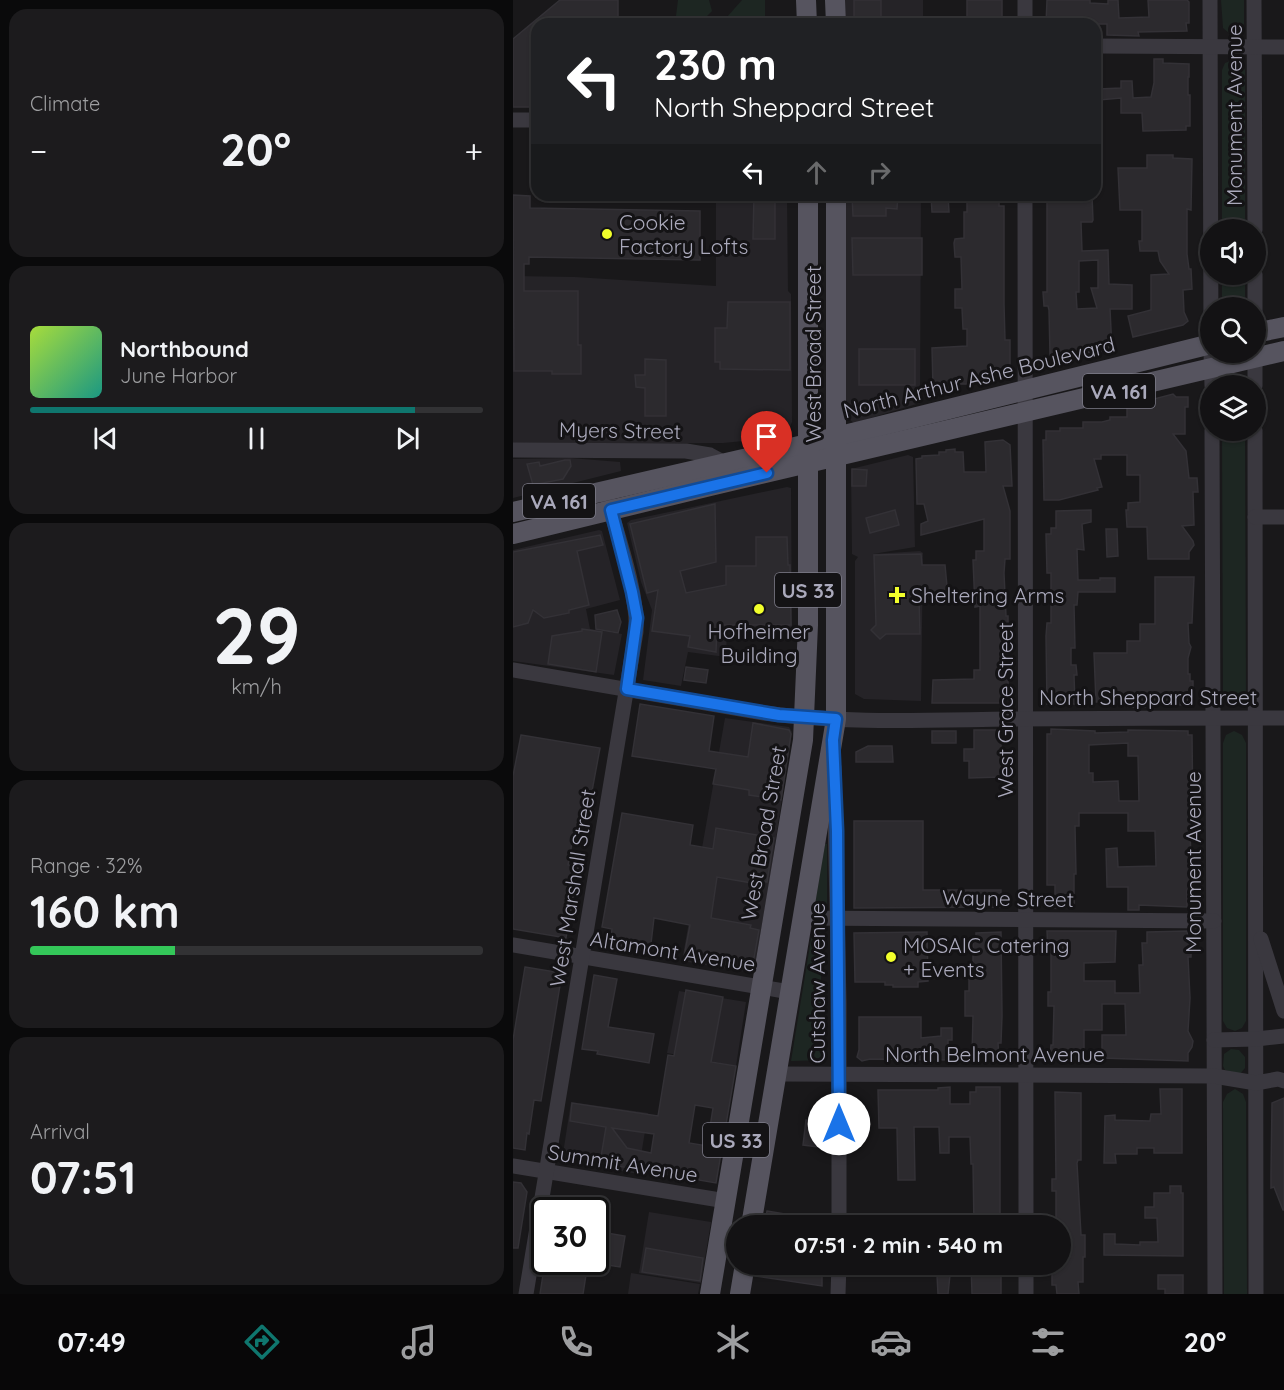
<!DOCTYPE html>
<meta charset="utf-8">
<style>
body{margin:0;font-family:Quicksand,sans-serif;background:#1c1b1d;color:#f1f3f6;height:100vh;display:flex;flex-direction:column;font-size:22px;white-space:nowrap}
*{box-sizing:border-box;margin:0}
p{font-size:20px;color:#9d9ea0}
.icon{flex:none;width:33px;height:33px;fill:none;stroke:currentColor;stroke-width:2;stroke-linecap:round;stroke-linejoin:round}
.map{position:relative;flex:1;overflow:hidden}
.sheet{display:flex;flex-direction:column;gap:9px;padding:9px;background:#0a0a0b;width:513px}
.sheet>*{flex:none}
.guide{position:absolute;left:18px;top:18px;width:570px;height:183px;border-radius:18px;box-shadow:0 2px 4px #0004,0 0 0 2px #323234;background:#202124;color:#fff;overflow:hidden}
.tools{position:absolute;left:687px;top:219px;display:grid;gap:12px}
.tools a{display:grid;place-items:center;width:66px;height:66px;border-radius:50%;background:#131214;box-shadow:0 2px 4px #0004,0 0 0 2px #323234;font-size:30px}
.speed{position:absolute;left:18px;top:1197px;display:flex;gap:12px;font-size:30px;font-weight:700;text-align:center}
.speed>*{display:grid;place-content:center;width:78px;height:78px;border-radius:50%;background:#131214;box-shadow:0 2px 4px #0004,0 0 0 2px #323234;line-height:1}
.speed .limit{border:3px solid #111;border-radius:9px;background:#fff;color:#111}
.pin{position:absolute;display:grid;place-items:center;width:51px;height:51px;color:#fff;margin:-62px -26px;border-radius:50% 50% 50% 0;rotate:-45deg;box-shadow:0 0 6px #0007}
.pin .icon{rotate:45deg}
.me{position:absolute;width:66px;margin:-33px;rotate:0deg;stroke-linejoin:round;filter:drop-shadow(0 0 4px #0008)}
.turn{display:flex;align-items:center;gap:21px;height:126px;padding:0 24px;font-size:27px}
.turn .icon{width:78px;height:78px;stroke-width:2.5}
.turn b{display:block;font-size:42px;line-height:51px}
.lanes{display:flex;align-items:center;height:57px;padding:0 24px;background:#0003;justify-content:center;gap:30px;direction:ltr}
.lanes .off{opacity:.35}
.big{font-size:45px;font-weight:800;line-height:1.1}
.sheet .tile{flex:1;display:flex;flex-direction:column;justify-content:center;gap:9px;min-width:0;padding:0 21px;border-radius:18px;background:#1c1b1d}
.sheet .dial{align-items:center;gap:0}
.dial b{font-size:78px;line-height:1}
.song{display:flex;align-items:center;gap:18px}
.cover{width:72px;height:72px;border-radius:9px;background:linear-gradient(135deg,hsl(80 70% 55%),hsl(170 70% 35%))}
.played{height:6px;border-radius:3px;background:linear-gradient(90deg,#0f766e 85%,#323234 85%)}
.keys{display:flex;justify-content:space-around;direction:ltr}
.heat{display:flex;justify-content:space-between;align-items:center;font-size:33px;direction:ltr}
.charge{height:9px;border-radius:4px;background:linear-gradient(90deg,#34c759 32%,#323234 0)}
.trip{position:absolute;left:213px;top:1215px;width:345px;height:60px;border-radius:30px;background:#131214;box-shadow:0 2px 4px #0004,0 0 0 2px #323234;font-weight:800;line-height:60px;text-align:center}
.dock{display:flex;height:96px;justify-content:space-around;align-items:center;background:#080708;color:#9d9ea0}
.dock .icon{width:42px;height:42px}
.dock .active{color:#0f766e}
.dock b{font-size:27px;color:#f1f3f6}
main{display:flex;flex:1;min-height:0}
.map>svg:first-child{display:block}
</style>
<main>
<section class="sheet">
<div class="tile"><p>Climate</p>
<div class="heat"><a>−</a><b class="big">20°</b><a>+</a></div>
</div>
<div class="tile">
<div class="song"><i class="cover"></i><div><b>Northbound</b><p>June Harbor</p></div></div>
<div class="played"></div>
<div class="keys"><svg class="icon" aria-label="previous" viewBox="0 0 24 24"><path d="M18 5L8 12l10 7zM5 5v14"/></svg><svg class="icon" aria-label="pause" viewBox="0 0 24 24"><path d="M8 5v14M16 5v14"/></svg><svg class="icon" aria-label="next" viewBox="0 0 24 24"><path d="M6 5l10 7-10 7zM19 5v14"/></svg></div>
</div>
<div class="tile dial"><b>29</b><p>km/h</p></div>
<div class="tile"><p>Range · 32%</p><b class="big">160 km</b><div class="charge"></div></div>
<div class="tile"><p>Arrival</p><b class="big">07:51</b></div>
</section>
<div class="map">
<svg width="771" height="1294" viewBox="0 0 771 1294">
<rect width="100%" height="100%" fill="#19181a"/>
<g fill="#252327">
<rect x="329" y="0" width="81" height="24"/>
<polygon points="203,195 274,195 275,291 278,294 279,422 276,429 241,440 210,443 0,444 0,276 62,277 203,286"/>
<polygon points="330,195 408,195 407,403 341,423 331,415"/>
<polygon points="395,455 400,457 402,547 360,554 407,551 410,553 408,701 351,699 342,694 342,561 345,557 339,554 338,469"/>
<polygon points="57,458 107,462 108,471 0,498 0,459"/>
<polygon points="274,487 278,488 279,630 214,628 213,657 175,652 168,686 130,680 139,610 128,582 114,523 118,520"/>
<polygon points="86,530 89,531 107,600 73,609 77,629 109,634 101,675 0,661 0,550"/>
<polygon points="212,718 276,727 279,732 256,885 241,971 239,973 169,961"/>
<polygon points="166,991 233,1002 223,1066 154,1053"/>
<polygon points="58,1102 135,1113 125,1174 49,1160"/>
<polygon points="136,1212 198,1222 188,1283 126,1273"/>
<polygon points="118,1273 187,1284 185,1294 115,1294"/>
</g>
<g fill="#1d2622">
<polygon points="165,0 196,0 199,11 193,17 192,24 162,24"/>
<polygon points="229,0 252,0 252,24 215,24 214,17"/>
<polygon points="708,0 731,0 731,24 724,33 716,33 710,28"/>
<polygon points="720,60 728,63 732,70 732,229 709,229 709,70 712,63"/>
<rect x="709" y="275" width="23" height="32"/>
<path d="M709,431H732L733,697C726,707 716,707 710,697Z"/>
<polygon points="721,731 729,735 733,743 733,1021 729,1028 722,1031 714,1028 710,1021 710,743 713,735"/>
<polygon points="312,844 314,844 314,906 304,906 302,904"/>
<polygon points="301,932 308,932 308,1060 281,1061 278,1061 299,933"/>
<polygon points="718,1049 726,1050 732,1057 732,1068 727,1074 712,1070 710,1066 711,1054"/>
<polygon points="722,1089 730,1094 733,1102 734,1294 711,1294 710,1102 714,1094"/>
</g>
<g fill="#2c2a2e" stroke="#333136" stroke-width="1.5" fill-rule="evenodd">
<polygon points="47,0 105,0 105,24 24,24 24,107 0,107 0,39"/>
<rect x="341" y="0" width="27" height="24"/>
<rect x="454" y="0" width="35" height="24"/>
<polygon points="534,0 577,0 577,3 595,4 595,0 605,0 606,18 636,17 635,0 674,0 676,2 676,23 673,23 674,31 625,32 626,36 594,35 594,24 533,24"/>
<polygon points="641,59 650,59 650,63 676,64 676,77 675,77 675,95 677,95 677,126 673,126 673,130 630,131 629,113 608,113 608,98 586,100 586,89 608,88 608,81 619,81 620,98 638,97 641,83"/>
<polygon points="634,155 660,155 660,158 679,159 678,210 674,209 674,254 676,269 678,269 679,289 670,290 671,312 675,321 670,325 620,337 615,316 638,310 638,275 656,274 647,261 645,251 627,251 626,241 629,241 629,210 607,210 605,168 634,168"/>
<polygon points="0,195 17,196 17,208 187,211 187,260 16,257 16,264 11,264 11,291 65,291 65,345 68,345 68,374 39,374 39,371 1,371"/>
<polygon points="241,195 262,195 262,239 240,239"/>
<polygon points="339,195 385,195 384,209 373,208 373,216 340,216"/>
<polygon points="418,195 435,195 436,212 419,212"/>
<polygon points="454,195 486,195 486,206 491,206 491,304 492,340 497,340 497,375 489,375 489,377 466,378 466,381 459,381 459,384 436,384 436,388 432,388 432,391 423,391 423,387 420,387 419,348 454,346 454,329 450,329 449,308 442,308 442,289 449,289 448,257 442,257 441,243 442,239 451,238 451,212 454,212"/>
<path d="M534,195H579L580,220L579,222H568L569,251L595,250L596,284L619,285V309H597L599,350L596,351L568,353V357L564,359L540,360V355H537L536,310L535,306H531L530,292H534ZM585,260V288H578L584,308L564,309L563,292H566V261Z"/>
<polygon points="339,238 409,238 409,275 340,275"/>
<polygon points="215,302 277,302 277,370 207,369 207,362 202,362 202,328 214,328"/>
<rect x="346" y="349" width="56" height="36"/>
<polygon points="132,359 153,360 153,416 132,416 132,388 123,387 122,375 132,375"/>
<polygon points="660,394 663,397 675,397 675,407 672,407 672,434 660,434 673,451 676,478 684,478 685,492 680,492 681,525 669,526 680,541 681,545 676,552 676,559 635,559 634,527 614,527 613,510 615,510 615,503 627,502 627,475 614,475 614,455 588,455 588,459 581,459 589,487 584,488 585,490 546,500 531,500 530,440 533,440 533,431 547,431 547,428 570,428 570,422 589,422 597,420 597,417 614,417 614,406"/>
<polygon points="490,440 497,445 499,486 490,486 497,511 497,559 492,559 491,573 493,616 495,616 495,696 492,696 492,703 419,703 420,680 461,679 461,670 467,670 467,606 462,607 460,560 463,560 463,551 471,551 471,519 408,535 408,524 415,521 411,504 404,504 403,459 409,458 409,456 426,455 426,452 433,452 433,450 442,449 442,452 450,452 451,472 473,472 472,442"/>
<polygon points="52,460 57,460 58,466 50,479 20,485 14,464 26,462 27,466"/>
<polygon points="339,469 354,470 353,486 339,486"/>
<polygon points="202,504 203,562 167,571 173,593 213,585 213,566 243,566 243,537 274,537 275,565 277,565 278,625 204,625 203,652 175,647 177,636 139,631 145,590 134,593 117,524"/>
<polygon points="382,510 386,525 357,533 353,518"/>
<polygon points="578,510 578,522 569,524 571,550 564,549 565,580 587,580 587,578 602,578 602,592 565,592 564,605 561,605 562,648 558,648 558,665 563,665 564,675 561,675 562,704 534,704 533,636 534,623 538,623 538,573 534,573 533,534 538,534 538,528 543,528 543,511"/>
<polygon points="593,529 604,529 605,556 594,557"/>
<polygon points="87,535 90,545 64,551 76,605 56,610 56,613 31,618 20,610 15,623 0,627 0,552"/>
<polygon points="408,554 409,565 432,565 435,597 406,599 407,634 373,634 367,639 358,630 363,625 361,555"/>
<polygon points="642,577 681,577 679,623 675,623 676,643 678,647 675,658 675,674 677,674 677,681 680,681 680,697 677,697 677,705 632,704 632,707 615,707 615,702 583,702 581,653 614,653 614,641 627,641 627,624 642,624"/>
<polygon points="104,610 108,622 105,633 83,629 82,615"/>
<polygon points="69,629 89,632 83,672 35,664 39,636 69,631"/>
<polygon points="173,667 195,670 193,683 171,680"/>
<polygon points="127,704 201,716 196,751 235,757 240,723 276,730 278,734 268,800 236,795 236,790 200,784 203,769 119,756"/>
<path d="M538,729L582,731V733L615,732V730L675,731V735H679L680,820L678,831H677L679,890H674V907L626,905V910H615V887H594L593,849L604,848L605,867L643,866L642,831H615V813H566V826H562L563,874H561V907L542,908V885H534V734H538ZM615,743V756H625L626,801H606L605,781L580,782V773H576V745Z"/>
<polygon points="461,730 488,730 488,765 490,767 488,777 456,778 456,761 451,761 451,749 461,749"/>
<rect x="419" y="731" width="24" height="12"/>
<polygon points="8,735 87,748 69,845 59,843 55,865 65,867 53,938 0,929 0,776"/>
<polygon points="355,746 379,746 380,762 343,762 343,752"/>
<polygon points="109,813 180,825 177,845 200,849 203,828 261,838 254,882 245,880 245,884 204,877 198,918 238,925 237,928 246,930 239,969 171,957 177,925 141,918 137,952 97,946 99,929 89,927"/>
<polygon points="341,821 410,821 410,890 488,890 488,894 492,894 493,903 490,903 490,907 341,908"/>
<polygon points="534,931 603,931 602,962 571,963 571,981 602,981 602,993 627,993 626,965 630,965 629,943 634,943 634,932 674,931 675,938 678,938 678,957 675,957 677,998 675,1031 680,1041 679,1047 675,1053 675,1061 589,1058 589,1035 613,1035 612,1004 589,1004 589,1030 571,1030 571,1054 563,1053 563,1059 537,1059 538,1045 540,1045 541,1006 535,1006 535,992 538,992 538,951 535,951"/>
<polygon points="414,932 415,981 405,982 405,987 380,987 380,985 372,985 372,982 342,982 341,933"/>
<polygon points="488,932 489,1016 488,1043 485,1043 486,1058 464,1059 464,1057 459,1057 460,1016 452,1016 452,991 456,991 456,964 460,964 460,942 463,942 463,933"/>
<polygon points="12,967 49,973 28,1101 21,1100 16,1134 14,1133 12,1150 0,1148 0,1040"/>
<polygon points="81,975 104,979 95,1027 141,1034 136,1063 84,1054 85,1051 69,1049"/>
<path d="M173,990L210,997L198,1062L223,1066L203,1183L87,1163L93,1127L57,1121L59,1103L145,1116L155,1055L161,1056ZM182,1105L200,1108L194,1146L176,1143ZM99,1128L141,1134L138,1153L114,1148Z"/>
<polygon points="346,1017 408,1017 408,1038 428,1036 428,1028 439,1028 439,1040 435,1040 435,1060 357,1059 349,1061 344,1057 346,1050"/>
<polygon points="437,1087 437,1104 457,1104 457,1092 463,1092 463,1087 487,1087 487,1226 461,1226 460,1164 458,1164 457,1137 436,1137 436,1153 427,1153 426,1127 401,1127 402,1180 385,1180 384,1128 366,1128 365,1090 425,1090 425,1088"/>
<polygon points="647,1089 669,1089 669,1153 641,1153 641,1148 624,1148 624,1154 602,1154 603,1163 591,1163 592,1116 602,1115 602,1120 637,1121 638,1114 648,1114"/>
<polygon points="542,1092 568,1093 568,1160 565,1160 564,1163 568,1235 572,1235 572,1257 570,1257 570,1282 565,1282 566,1294 544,1294 543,1285 539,1285 539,1273 542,1273 542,1264 548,1264 548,1226 543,1226 543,1191 539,1191 539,1179 543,1179"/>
<polygon points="771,1098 771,1210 770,1210 761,1187 758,1188 758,1175 759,1103"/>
<polygon points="293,1120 308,1122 305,1147 290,1145"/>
<polygon points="0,1182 8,1183 14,1192 5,1248 0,1248"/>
<polygon points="657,1186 668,1186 668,1193 670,1193 670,1256 591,1255 591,1234 602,1234 602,1244 627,1245 627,1242 645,1242 644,1218 632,1218 632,1207 641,1207 641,1193 657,1193"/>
<polygon points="254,1211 307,1220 307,1226 251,1226"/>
<polygon points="82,1231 112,1236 107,1267 82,1263"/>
<polygon points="133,1248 190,1258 187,1281 129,1272"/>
<polygon points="32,1262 75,1262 70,1294 27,1294"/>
<polygon points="245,1264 309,1264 309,1286 243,1276"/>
<polygon points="458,1264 488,1264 488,1294 459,1294"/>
<polygon points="424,1275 437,1275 435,1294 425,1294"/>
<polygon points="645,1275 670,1275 670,1294 652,1294 652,1289 645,1289"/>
</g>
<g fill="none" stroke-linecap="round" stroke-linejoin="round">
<g stroke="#3a383f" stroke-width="15">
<polyline points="512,0 512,24"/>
<polyline points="697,0 698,344"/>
<polyline points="741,0 742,230"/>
<polyline points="582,46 771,47"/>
<polyline points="0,120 24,120"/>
<polyline points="512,195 513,1226"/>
<polyline points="742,274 742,324"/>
<polyline points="698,352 699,386"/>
<polyline points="742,386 742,352"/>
<polyline points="699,430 702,1294"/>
<polyline points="742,430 743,1294"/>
<polyline points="0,450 173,451 197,455 212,463"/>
<polyline points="742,517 771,517"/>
<path d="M0,670L251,713C332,724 415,720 497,719C588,718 680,718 771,718"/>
<polyline points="321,767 326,1002 326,1226"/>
<polyline points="289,918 701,921"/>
<polyline points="748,939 771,1011"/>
<polyline points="0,945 277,992"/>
<polyline points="701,1040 743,1039 771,1036"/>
<polyline points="263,1074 701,1076 743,1083 765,1079 771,1081"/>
<polyline points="0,1166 213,1201"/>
<polyline points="513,1264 513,1294"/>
<path d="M13,1294L123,632C125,591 105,539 95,500"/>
<polyline points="325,1294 326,1264"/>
</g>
<g stroke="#56545f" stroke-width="20">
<polyline points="293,0 294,24"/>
<polyline points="322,0 323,24"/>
<polyline points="742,333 771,327"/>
<polyline points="0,512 295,444 698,344"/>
<polyline points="0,534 197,486 771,351"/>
<polyline points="238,1226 323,719 323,195"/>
<polyline points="197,1294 290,740 295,625 295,195"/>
<polyline points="227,1294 232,1264"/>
</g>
</g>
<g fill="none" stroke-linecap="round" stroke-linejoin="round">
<defs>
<polyline id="route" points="254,473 98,510 119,592 124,618 114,689 266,715 323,719 320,740 324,831 326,1124"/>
</defs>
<use href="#route" stroke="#114b97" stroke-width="15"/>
<use href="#route" stroke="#1a73e8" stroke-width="10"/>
</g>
<g fill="#f2ff2b" stroke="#141315" stroke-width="2">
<circle cx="94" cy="234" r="6"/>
<path d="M381 586h6v6h6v6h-6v6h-6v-6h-6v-6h6z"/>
<circle cx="246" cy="609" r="6"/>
<circle cx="378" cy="957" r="6"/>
</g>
<g text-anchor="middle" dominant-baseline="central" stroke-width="6" stroke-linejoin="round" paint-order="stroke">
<g fill="#141315" stroke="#7d7c89" stroke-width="1.5">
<rect x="570" y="374" width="72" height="34" rx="4.5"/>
<rect x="10" y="484" width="72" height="34" rx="4.5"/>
<rect x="262" y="573" width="66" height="34" rx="4.5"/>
<rect x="190" y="1123" width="66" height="34" rx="4.5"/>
</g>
<g font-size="20" font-weight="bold" fill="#aaa9bb">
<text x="606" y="391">VA 161</text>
<text x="46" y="501">VA 161</text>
<text x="295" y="590">US 33</text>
<text x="223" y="1140">US 33</text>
</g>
<g font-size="21" fill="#aaa9bb" stroke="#141315">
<text transform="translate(721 115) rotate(-90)">Monument Avenue</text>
<text transform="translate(300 354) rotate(-90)">West Broad Street</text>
<text transform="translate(466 377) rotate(-14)">North Arthur Ashe Boulevard</text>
<text transform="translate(107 430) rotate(1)">Myers Street</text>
<text x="635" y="697">North Sheppard Street</text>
<text transform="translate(492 710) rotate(-90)">West Grace Street</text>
<text transform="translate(250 833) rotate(-80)">West Broad Street</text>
<text transform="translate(680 862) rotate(-90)">Monument Avenue</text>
<text transform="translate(59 888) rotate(-81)">West Marshall Street</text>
<text transform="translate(495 898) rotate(1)">Wayne Street</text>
<text transform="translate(160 951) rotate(9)">Altamont Avenue</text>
<text transform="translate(304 983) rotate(-90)">Cutshaw Avenue</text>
<text x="482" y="1054">North Belmont Avenue</text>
<text transform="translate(110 1163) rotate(9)">Summit Avenue</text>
</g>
<g font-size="21" fill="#aaa9bb" stroke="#141315" text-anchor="start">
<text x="106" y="222">Cookie<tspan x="106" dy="24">Factory Lofts</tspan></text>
<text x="398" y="595">Sheltering Arms</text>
<text x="246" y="631" text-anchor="middle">Hofheimer<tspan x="246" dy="24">Building</tspan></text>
<text x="390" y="945">MOSAIC Catering<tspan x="390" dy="24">+ Events</tspan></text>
</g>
</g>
</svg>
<div class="tools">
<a><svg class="icon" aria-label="sound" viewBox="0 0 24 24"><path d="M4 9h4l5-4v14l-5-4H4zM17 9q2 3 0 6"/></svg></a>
<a><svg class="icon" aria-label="search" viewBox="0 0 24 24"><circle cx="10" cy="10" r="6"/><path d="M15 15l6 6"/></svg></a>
<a><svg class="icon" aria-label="layers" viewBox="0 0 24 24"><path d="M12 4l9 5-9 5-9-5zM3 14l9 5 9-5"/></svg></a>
</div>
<div class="speed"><div class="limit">30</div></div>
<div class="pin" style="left:254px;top:473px;background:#d93025"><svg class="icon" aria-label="arrive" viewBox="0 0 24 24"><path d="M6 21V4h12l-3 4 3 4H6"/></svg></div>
<svg class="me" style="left:326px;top:1124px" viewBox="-20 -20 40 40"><circle r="19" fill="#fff"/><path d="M0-13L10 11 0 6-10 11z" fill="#1a73e8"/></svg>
<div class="trip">07:51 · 2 min · 540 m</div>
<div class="guide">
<div class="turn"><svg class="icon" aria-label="left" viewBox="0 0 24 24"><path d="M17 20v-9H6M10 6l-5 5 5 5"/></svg><div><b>230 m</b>North Sheppard Street</div></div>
<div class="lanes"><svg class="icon" aria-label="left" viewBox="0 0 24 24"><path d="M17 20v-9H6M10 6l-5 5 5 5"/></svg><svg class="icon off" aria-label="ahead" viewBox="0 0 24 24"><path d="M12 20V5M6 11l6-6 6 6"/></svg><svg class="icon off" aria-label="right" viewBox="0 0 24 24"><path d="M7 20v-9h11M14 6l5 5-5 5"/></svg></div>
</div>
</div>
</main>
<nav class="dock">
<b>07:49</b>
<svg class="icon active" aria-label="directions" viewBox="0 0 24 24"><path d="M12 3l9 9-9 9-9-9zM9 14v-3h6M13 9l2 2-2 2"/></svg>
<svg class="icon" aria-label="music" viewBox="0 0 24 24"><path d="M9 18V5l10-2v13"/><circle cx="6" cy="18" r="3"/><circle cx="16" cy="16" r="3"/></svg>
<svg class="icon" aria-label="phone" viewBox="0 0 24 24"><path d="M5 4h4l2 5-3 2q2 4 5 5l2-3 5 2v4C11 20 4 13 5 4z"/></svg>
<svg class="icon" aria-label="climate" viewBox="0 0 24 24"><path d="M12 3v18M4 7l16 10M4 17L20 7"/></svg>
<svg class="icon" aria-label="car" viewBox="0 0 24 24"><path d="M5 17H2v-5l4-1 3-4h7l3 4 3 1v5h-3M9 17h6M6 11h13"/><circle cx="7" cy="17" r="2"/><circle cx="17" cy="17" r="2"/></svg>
<svg class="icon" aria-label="filters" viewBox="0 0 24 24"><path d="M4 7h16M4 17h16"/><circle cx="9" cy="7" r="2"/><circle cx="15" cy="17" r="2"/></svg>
<b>20°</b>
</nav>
